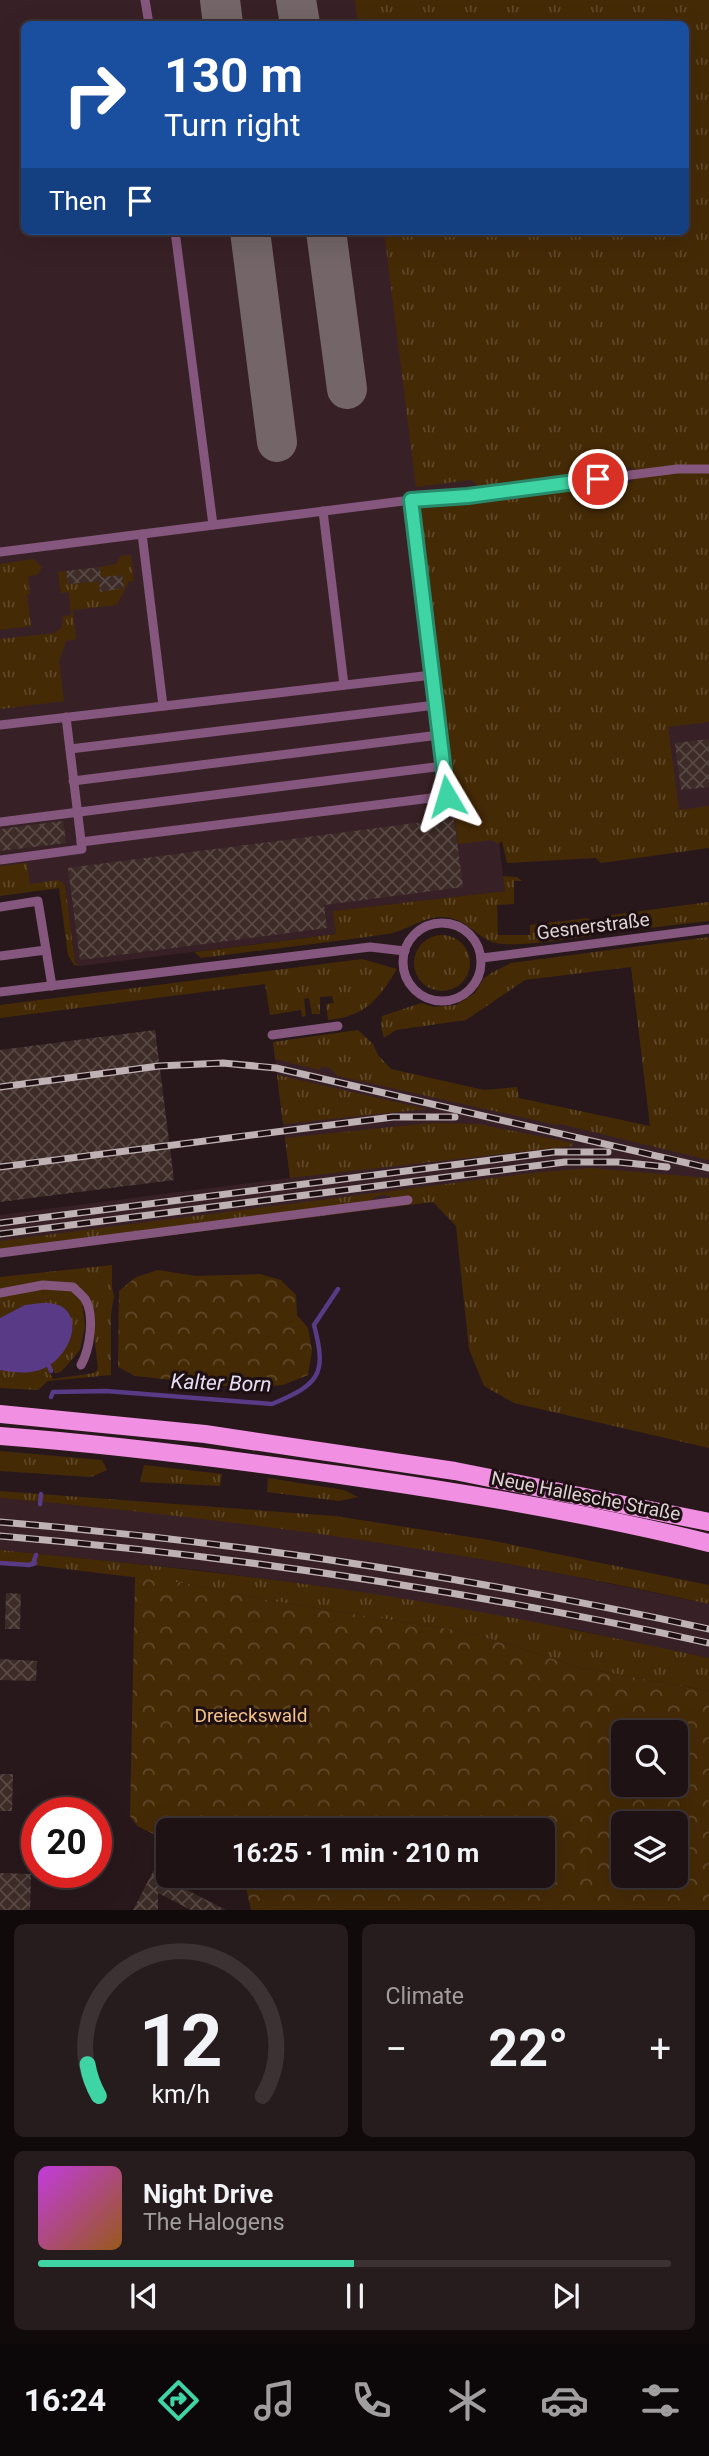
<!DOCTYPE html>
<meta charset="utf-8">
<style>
body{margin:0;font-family:Roboto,sans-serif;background:#261b1d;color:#f1f3f6;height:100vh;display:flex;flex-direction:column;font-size:26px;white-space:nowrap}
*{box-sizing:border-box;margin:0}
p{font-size:23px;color:#a19ea0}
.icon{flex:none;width:38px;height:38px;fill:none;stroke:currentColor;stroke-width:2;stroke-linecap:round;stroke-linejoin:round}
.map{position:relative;height:1910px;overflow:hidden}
.side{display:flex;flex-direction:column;gap:14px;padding:14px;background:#100a0b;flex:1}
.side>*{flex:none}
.top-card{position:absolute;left:21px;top:21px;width:668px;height:214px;border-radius:10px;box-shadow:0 7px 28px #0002,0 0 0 2px #3c3234;background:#1a4fa0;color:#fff;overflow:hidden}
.fabs{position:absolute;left:611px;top:1720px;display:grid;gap:14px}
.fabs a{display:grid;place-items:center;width:77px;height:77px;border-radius:10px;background:#1e1214;box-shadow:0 7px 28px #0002,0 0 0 2px #3c3234;font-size:35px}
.speed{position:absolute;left:21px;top:1797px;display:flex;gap:14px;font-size:35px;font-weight:700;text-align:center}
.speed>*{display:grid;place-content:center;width:91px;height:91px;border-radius:50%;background:#1e1214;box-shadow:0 7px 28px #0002,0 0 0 2px #3c3234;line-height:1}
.speed .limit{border:10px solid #d22;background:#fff;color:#111}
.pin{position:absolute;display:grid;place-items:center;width:60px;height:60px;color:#fff;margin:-30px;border:4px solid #fff;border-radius:50%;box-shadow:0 2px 7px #0007}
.me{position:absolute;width:77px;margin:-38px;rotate:353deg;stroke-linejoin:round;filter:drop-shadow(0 0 5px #0008)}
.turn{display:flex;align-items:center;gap:24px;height:147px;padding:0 28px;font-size:32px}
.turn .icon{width:91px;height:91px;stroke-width:2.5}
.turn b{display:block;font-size:49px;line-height:60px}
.then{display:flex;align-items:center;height:66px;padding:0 28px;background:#0003;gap:14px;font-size:26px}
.big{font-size:52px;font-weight:700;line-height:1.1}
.side .widget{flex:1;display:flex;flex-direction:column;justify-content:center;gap:10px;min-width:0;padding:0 24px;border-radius:10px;background:#261b1d}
.side .dial{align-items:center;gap:0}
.dial svg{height:182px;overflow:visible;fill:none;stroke:#3c3234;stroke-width:7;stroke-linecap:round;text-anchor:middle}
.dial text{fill:#f1f3f6;stroke:none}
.song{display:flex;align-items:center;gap:21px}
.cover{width:84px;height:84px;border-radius:10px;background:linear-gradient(135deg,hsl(290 70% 55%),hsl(30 70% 35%))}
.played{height:7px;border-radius:4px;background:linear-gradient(90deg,#3ed4a3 50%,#3c3234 50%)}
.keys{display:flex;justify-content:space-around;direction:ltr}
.heat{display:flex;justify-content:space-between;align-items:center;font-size:38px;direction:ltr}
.side .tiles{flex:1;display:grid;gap:14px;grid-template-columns:1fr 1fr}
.widget:last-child{grid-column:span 2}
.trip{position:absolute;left:156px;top:1818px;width:399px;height:70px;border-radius:10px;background:#1e1214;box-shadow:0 7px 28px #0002,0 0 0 2px #3c3234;font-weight:700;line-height:70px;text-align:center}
.dock{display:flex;height:112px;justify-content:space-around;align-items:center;background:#0c0708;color:#a19ea0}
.dock .icon{width:49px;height:49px}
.dock .on{color:#3ed4a3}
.dock b{font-size:32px;color:#f1f3f6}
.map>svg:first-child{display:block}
</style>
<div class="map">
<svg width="709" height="1910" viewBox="0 0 709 1910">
<defs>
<pattern id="grass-tufts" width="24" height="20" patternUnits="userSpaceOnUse" patternTransform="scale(1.75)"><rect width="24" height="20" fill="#452a06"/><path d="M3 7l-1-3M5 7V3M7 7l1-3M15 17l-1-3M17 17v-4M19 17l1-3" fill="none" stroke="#5f4829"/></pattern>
<pattern id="forest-crowns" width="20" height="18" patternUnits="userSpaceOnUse" patternTransform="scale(1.75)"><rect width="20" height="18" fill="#452a06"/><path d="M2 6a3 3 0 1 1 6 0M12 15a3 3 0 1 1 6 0" fill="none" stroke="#5f4829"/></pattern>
<pattern id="building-cross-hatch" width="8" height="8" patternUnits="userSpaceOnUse" patternTransform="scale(1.75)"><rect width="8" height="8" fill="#3c2b26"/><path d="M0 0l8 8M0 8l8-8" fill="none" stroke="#584945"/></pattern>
</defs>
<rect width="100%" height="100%" fill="#28181b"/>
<g fill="#382126" fill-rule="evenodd">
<path d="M0,0H709V814L502,840L499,844L505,891L334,911L336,934L80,966L75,962L65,885L0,888ZM24,24H686V231H24Z"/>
<polygon points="273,1042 344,1065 709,1150 709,1194 588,1182 0,1257 0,1215 290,1178"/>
<polygon points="0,1498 182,1515 322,1534 442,1552 562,1574 709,1604 709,1658 577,1630 333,1588 198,1570 0,1550"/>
</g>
<g fill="url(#grass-tufts)">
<polygon points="355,0 709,0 709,722 668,727 679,810 709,806 709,848 601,863 596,858 507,863 502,841 499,844 491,840 458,844 419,509 633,482 632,467 478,486 471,480 416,487 384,231 686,231 686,24 358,24"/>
<polygon points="131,555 134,581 129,581 117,605 73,610 76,639 66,641 59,661 64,701 0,709 0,639 54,633 62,627 63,616 71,615 69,592 61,593 58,572 66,571 68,584 101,581 100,567 116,564 121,556"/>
<polygon points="33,559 42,567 37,575 28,576 30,594 27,595 31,626 0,630 0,564"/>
<polygon points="27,863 30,884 58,880 65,885 75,962 80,966 74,965 68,955 59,888 0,896 0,866"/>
<path d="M503,876L517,877L522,881H514V904L497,905L498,935H530V925L588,918L594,923L591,936C569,938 508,950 490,941C473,933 464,918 443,917C423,916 407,931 387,934C325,943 263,950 201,958L194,952L336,934L333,911L505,891Z"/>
<polygon points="709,902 709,921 614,932 611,915"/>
<circle cx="442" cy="963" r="28"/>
<polygon points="709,937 709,1160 560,1124 557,1125 338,1076 331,1069 322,1066 319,1070 275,1059 273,1042 358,1030 373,1044 378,1055 391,1069 484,1090 517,1087 519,1098 650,1126 631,967 525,980 466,1020 396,1030 384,1038 381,1027 382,1016 421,1003 434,1007 456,1005 475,993 483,979 491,973 511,963"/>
<path d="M362,959L397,969C378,1000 366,1016 328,1020L326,1004L334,1003L332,996L320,997V1014H312L309,998L304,999L306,1016L302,1017L301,1010L270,1015L265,984L0,1018V1005Z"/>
<polygon points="277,1075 426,1109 283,1124"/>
<polygon points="430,1123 478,1124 573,1143 573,1146 290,1178 285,1138"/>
<path d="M590,1168L709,1178V1448L514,1403L484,1386L469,1349L456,1226L433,1202L0,1257L392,1198C385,1192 376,1195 370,1201L0,1249V1241L532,1173Z"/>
<polygon points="112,1265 112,1288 114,1296 111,1314 111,1375 48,1381 38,1390 0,1388 0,1297 44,1289 71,1291 82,1302 85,1326 80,1350 61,1372 55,1373 53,1370 49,1372 53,1379 94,1373 98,1369 90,1299 74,1283 0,1290 0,1277"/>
<polygon points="0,1451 102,1460 107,1470 91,1477 0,1471"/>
<polygon points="144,1465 222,1474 220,1486 140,1482"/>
<polygon points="268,1478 344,1490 358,1497 339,1501 267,1492"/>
<path d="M0,1491L335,1516L489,1540L709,1585V1604C475,1552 238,1519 0,1498Z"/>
<path d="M0,1550C111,1561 222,1572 333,1588C459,1606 584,1631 709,1658V1691L582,1668L467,1632L272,1601L190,1584L0,1561Z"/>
</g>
<g fill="url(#forest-crowns)" fill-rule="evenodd">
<polygon points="158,1270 196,1276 260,1274 281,1280 296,1295 297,1315 308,1328 312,1351 308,1375 283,1385 246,1388 135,1376 118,1367 119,1291 136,1277"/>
<path d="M135,1576L190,1584L272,1601L467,1632L582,1668L709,1691V1910H251L244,1879L238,1876H542V1830H168V1841L137,1826L130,1816ZM623,1732H676V1785H623ZM623,1824H676V1876H623Z"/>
</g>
<path fill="#593a86" d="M41,1303C49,1303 60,1303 66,1310C82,1327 65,1357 48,1366C34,1375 16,1373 0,1370V1318L25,1305Z"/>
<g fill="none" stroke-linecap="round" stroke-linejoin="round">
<g stroke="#593a86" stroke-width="4.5">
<polyline points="49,1366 51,1371"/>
<path d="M51,1397L53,1392L106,1391L272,1404C320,1384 327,1374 314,1325L338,1289"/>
<polyline points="40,1504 41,1494"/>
<polyline points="0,1563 29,1565 35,1563"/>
<polyline points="33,1564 36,1555"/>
</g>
<g stroke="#736568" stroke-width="40">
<polyline points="220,0 223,24"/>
<polyline points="296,0 300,24"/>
<polyline points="250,231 277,442"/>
<polyline points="326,231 347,389"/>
</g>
</g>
<g fill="url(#building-cross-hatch)">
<polygon points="100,567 101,577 122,575 124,588 100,592 99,581 68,584 66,571"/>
<polygon points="709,739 709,787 681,790 675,743"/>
<polygon points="454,818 463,887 324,905 327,928 80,960 68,868"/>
<polygon points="63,821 66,843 0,851 0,829"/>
<polygon points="155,1030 174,1180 0,1202 0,1050"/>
<polygon points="6,1593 21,1594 20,1629 5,1629"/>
<polygon points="0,1659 37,1661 36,1681 0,1680"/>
<polygon points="0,1774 13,1774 12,1811 0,1811"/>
<polygon points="158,1862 158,1875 226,1910 191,1910 158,1893 158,1910 133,1910"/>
<polygon points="0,1873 31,1874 30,1910 0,1910"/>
</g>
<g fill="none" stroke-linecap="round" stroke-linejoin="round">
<g stroke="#85577e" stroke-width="9">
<polyline points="145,0 149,24"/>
<polyline points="175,231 213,525"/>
<polyline points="323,511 344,685"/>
<polyline points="142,534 163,706"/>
<polyline points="0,552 427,498 468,496 677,469 709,469"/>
<polyline points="0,725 432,675"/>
<polyline points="70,749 436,705"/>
<polyline points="73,781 439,735"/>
<polyline points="0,822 443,766"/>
<polyline points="81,842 447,796 411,500"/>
<polyline points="0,860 82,849 66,717"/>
<polyline points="0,907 38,901 52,986"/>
<circle cx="442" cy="962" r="39"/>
<polyline points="0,956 46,950"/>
<polyline points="482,958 709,929"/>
<polyline points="0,992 370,947 405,951"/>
<polyline points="272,1035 338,1026"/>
<polyline points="0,1253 408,1200"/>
<path d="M0,1293L43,1285L73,1287C76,1290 82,1295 85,1299C95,1315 90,1349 81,1365"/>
</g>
<g stroke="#f18fe2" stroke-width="18">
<polyline points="0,1414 205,1434 455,1471 709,1522"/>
<path d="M0,1436C119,1445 236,1460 354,1477C473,1494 592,1514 709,1543"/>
</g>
<defs>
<g id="rail">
<polyline points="0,1087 159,1066 223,1063 276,1068 709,1168"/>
<polyline points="0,1167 393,1117 455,1117"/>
<polyline points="0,1223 554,1152 608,1152"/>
<polyline points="0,1234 565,1162 618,1162 667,1167"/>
<path d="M0,1522C239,1542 475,1578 709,1629"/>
<path d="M0,1536C239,1556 475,1592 709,1643"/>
</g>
</defs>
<use href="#rail" stroke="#beb2b4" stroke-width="7"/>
<use href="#rail" stroke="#1e0f12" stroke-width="4.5" stroke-dasharray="13" stroke-linecap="butt"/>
</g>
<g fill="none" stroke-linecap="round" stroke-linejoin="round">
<defs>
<polyline id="route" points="447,796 411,500 468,496 598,479"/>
</defs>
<use href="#route" stroke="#288a6a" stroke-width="18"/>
<use href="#route" stroke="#3ed4a3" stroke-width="12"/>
</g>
<g text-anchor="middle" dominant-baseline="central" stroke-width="6" stroke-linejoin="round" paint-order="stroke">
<g font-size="19" fill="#ddd2d4" stroke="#1e0f12">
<text transform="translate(593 926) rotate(-7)">Gesnerstraße</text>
<text transform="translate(586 1496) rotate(11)">Neue Hallesche Straße</text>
</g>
<g font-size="19" fill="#f3c289" stroke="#1e0f12">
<text x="251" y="1715">Dreieckswald</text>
</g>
<g font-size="21" font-style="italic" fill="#e5def4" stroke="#1e0f12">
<text transform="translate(221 1383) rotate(2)">Kalter Born</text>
</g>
</g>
</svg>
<div class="fabs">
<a><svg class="icon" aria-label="search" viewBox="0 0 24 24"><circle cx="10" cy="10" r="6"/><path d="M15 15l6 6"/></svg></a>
<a><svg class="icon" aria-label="layers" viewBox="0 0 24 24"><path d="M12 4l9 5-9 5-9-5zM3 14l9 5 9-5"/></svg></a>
</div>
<div class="speed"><div class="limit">20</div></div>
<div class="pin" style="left:598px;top:479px;background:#d93025"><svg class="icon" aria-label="arrive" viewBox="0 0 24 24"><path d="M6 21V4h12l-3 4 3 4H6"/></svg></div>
<svg class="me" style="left:447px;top:796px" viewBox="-20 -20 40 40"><path d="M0-17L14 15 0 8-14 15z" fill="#3ed4a3" stroke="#fff" stroke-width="4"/></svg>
<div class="trip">16:25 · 1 min · 210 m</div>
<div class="top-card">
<div class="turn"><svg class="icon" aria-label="right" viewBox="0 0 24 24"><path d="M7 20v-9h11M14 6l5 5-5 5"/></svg><div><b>130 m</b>Turn right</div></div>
<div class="then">Then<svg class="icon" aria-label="arrive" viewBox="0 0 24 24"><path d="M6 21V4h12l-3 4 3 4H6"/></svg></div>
</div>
</div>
<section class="side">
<div class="tiles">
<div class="widget dial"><svg viewBox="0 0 100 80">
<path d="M14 69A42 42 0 1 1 86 69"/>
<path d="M14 69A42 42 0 0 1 9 55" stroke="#3ed4a3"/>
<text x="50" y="56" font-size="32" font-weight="700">12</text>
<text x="50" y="72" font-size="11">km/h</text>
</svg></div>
<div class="widget"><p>Climate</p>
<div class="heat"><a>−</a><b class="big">22°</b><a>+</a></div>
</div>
<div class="widget">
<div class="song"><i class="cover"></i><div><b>Night Drive</b><p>The Halogens</p></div></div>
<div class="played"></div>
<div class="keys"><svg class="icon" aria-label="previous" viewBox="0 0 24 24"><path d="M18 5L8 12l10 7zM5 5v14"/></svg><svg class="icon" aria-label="pause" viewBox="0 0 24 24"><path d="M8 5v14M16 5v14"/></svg><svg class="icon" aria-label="next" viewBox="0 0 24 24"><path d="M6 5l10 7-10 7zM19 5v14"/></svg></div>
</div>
</div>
</section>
<nav class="dock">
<b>16:24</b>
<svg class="icon on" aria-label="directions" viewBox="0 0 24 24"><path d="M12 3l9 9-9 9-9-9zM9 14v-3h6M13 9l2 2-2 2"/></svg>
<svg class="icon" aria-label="music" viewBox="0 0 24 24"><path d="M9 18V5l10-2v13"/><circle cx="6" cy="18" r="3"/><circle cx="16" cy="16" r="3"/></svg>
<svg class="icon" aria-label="phone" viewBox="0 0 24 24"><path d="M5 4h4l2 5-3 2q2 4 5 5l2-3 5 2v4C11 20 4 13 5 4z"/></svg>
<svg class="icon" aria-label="climate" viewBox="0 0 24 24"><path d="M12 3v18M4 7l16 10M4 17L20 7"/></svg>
<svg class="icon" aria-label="car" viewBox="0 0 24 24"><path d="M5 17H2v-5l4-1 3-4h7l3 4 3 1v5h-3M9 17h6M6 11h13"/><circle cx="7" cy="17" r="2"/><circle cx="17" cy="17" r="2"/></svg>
<svg class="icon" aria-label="filters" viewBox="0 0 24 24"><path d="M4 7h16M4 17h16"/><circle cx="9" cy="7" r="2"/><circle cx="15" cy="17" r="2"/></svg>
</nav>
